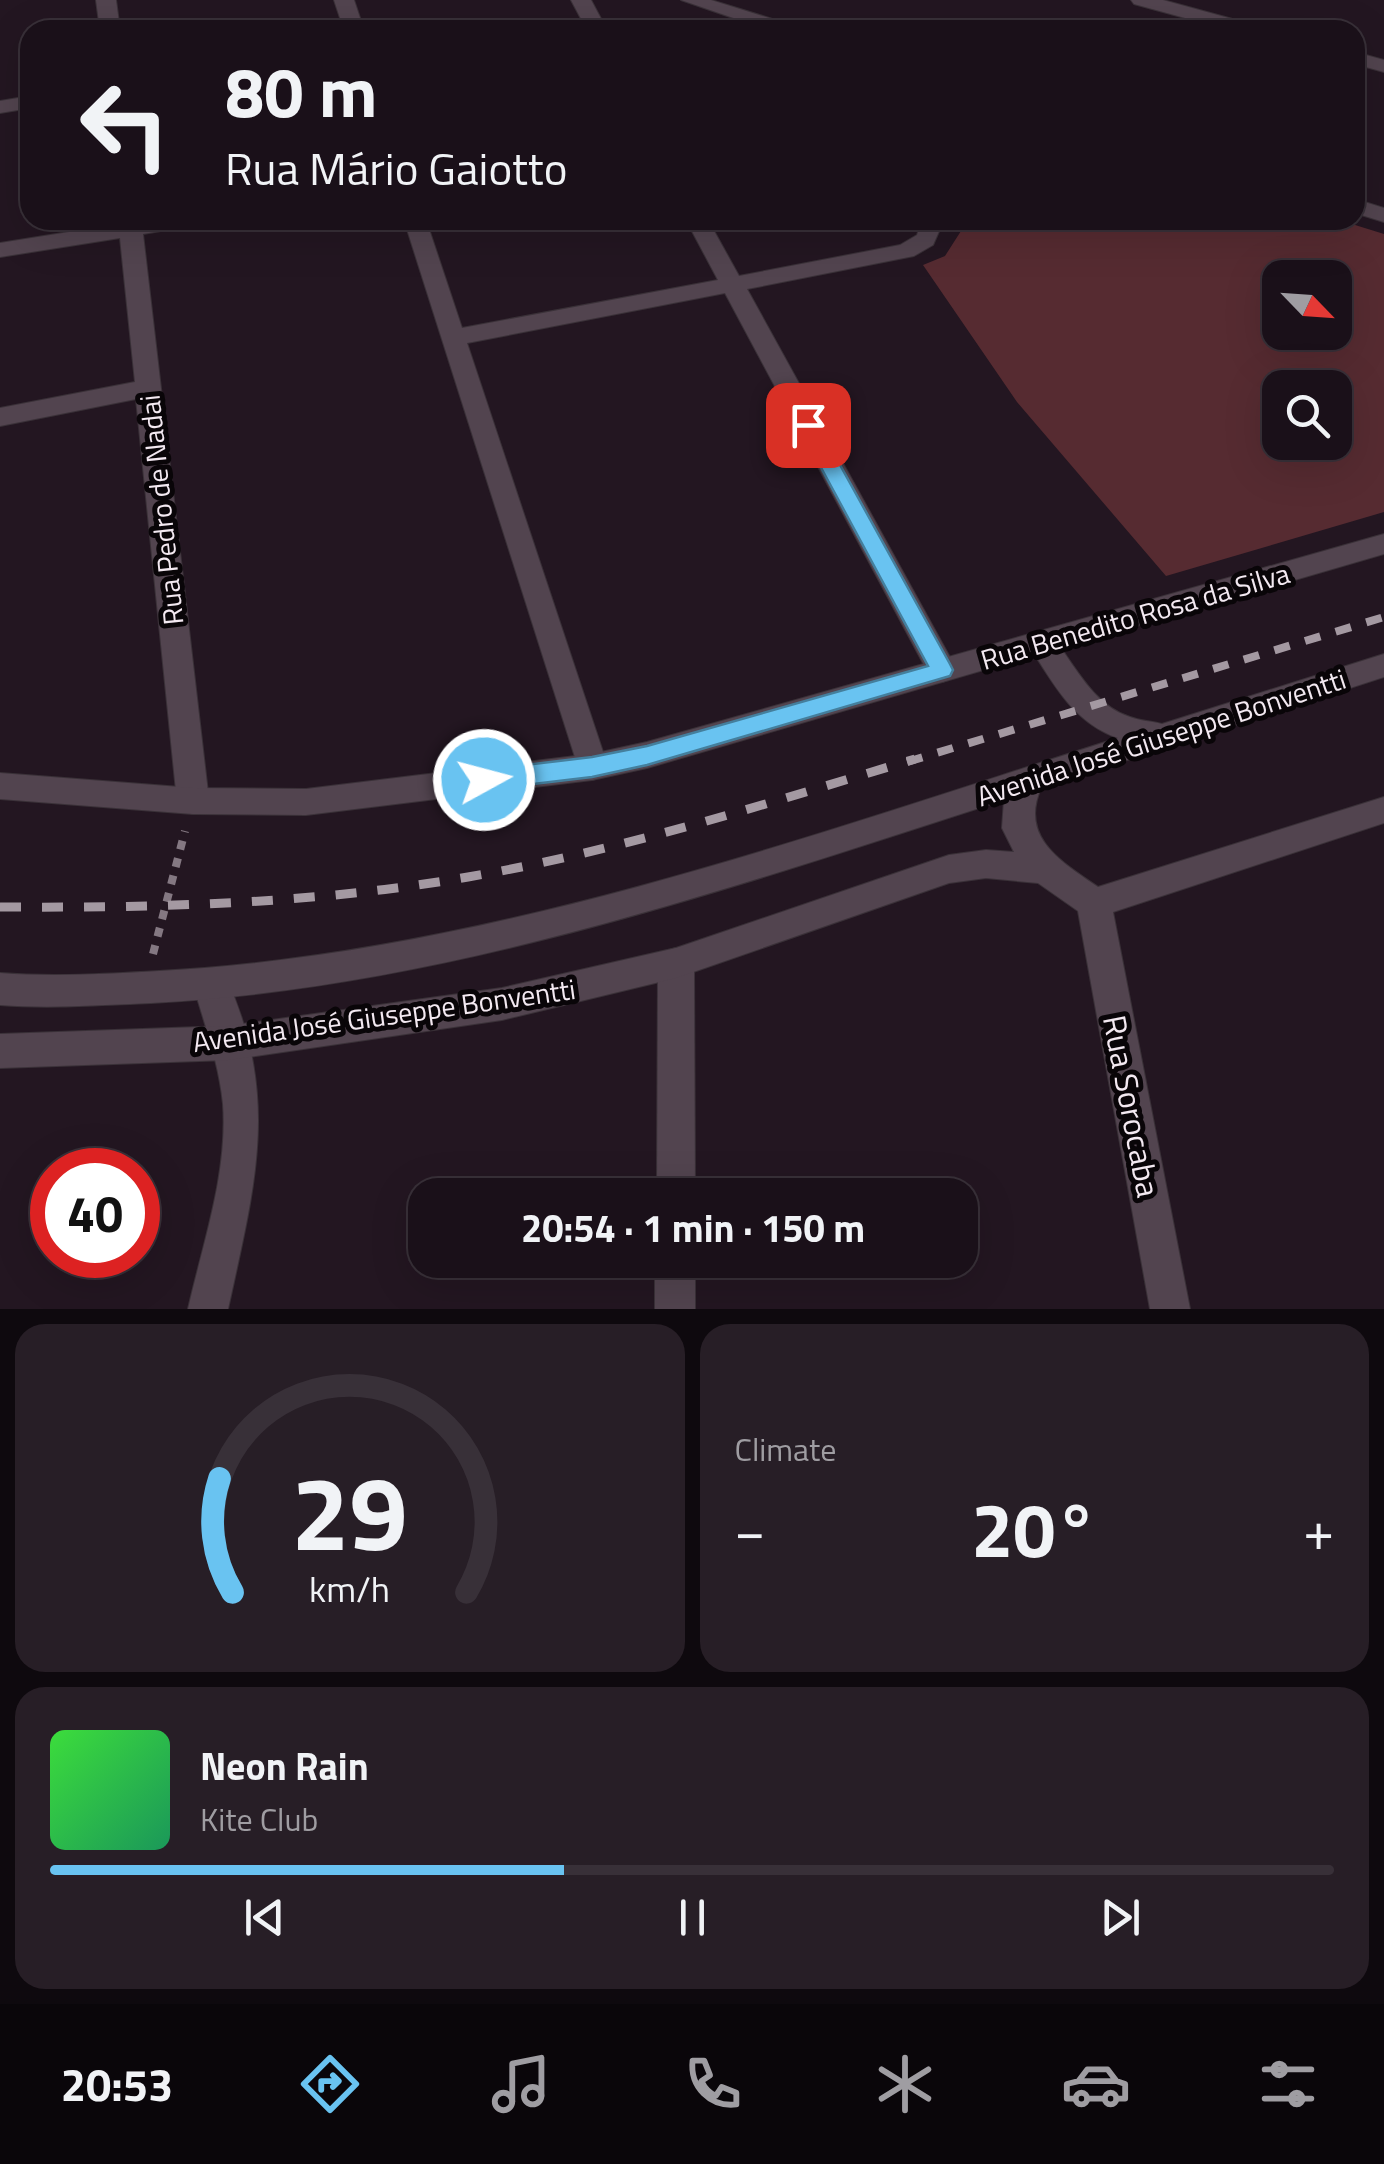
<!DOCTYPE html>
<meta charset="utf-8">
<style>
body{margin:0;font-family:"Titillium Web",sans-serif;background:#271e26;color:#f1f3f6;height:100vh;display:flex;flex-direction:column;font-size:38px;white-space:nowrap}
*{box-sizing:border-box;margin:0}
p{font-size:32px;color:#9f9da2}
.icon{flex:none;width:55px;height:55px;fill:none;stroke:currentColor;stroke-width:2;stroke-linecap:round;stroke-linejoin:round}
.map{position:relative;height:1309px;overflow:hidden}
.panel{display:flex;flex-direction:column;gap:15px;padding:15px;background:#0e090e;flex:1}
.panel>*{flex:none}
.top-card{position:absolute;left:20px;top:20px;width:1345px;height:210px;border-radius:30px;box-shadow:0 10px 40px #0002,0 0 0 2px #383038;background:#1a1019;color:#f1f3f6;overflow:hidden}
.needle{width:65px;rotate:115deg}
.tools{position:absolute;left:1262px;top:260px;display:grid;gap:20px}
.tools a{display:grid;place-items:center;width:90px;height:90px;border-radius:20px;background:#1a1019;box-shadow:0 10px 40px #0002,0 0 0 2px #383038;font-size:50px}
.speed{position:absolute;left:30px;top:1148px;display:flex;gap:20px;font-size:50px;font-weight:700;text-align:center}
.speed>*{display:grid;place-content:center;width:130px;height:130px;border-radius:50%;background:#1a1019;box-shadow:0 10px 40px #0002,0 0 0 2px #383038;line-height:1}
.speed .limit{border:15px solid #d22;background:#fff;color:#111}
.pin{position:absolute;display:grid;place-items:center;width:85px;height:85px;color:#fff;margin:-42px;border-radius:20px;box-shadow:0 5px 15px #0006}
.me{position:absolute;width:110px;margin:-55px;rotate:83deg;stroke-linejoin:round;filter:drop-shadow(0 0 8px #0008)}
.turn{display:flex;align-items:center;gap:35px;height:210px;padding:0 40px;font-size:45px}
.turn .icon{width:130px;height:130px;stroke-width:2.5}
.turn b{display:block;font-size:70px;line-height:85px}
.big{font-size:75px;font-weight:700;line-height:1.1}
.panel .tile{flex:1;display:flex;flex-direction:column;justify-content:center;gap:15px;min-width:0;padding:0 35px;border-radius:30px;background:#271e26}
.panel .dial{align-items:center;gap:0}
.dial svg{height:260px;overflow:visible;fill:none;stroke:#383038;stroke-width:7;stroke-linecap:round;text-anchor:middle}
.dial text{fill:#f1f3f6;stroke:none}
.song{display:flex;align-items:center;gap:30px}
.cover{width:120px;height:120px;border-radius:15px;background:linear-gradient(135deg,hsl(120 70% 55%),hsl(150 70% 35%))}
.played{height:10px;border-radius:5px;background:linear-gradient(90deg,#69c3f1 40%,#383038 40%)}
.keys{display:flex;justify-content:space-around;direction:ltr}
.heat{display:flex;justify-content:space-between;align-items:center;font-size:55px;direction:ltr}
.panel .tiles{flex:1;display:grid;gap:15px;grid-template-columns:1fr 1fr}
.tile:last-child{grid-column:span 2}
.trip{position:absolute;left:408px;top:1178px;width:570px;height:100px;border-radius:30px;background:#1a1019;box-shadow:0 10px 40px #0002,0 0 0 2px #383038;font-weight:700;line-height:100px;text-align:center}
.tab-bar{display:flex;height:160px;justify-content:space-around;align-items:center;background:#0a060a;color:#9f9da2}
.tab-bar .icon{width:70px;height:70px}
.tab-bar .current{color:#69c3f1}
.tab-bar b{font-size:45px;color:#f1f3f6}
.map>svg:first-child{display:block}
</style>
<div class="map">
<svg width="1384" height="1309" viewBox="0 0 1384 1309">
<rect width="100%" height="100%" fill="#231621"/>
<path fill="#562b31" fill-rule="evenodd" d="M968,220H1339L1384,234V512L1166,576L1017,402L923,265L945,256ZM1280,278H1335V332H1280ZM1280,388H1335V442H1280Z"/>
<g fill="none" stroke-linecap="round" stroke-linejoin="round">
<defs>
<g id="street">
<polygon points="96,0 116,0 120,30 100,30"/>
<polygon points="334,0 354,0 364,30 344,30"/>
<polygon points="571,0 591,0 607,30 587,30"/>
<polygon points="1131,0 1163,0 1258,26 1261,30 1229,30 1134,4"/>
<polygon points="1355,52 1384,60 1384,72 1355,64"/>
<polygon points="30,96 30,108 0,113 0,101"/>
<polygon points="119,220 199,220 196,225 143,234 209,801 204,810 193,814 182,810 177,801 136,399 0,426 0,408 135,382 120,238 0,257 0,243 119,224"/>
<polygon points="404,220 426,220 462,328 718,280 686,220 708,220 739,276 900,245 917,235 922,220 944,220 933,245 914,256 747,289 957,670 953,678 942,682 931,678 725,293 467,343 608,767 603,776 592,780 581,776"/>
<polygon points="676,948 688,952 694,963 695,1195 657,1195 658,963 664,952"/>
<path d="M211,968L224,973C281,1096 255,1184 228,1309H188C203,1243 228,1173 223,1104C219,1063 204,1023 193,984L198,973Z"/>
<rect x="655" y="1260" width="40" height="49"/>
</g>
<g id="secondary">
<polygon points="681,0 711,0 795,26 798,30 768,30"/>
<polygon points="1355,199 1384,208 1384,222 1355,213"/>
<path d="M1384,534V554L1061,648C1079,674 1098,707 1130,717C1140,721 1152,721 1162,724L1384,654V677L1041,788C1019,838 1062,862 1098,887L1384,797V823L1113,912L1190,1309H1150L1078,911L1038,883L986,878L949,883L676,978L502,1020L228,1060L0,1068V1034L228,1026L502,988L676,948L949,855L986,850L1014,852L1002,828L1004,800C727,889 444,988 151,1003C101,1005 50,1009 0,1005V973C53,977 106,974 159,971C484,954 809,836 1118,738C1077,724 1057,690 1035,655L647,768L592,780L306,815L193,814L0,799V773L193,788L306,789L592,754L647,742Z"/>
</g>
</defs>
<use href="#street" stroke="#3a3138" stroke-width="2"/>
<use href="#secondary" stroke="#3a3138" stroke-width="2"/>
<polyline stroke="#847882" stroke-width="8" stroke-dasharray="9 9" stroke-linecap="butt" points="153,954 185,831"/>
<use href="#street" fill="#52444f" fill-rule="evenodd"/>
<use href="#secondary" fill="#52444f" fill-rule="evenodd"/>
<polyline stroke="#a499a2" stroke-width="8" stroke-dasharray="16 16" stroke-linecap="butt" points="907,762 1384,617"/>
<path stroke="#a499a2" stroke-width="9" stroke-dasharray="21 21" stroke-linecap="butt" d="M0,907C157,908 314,904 468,877C620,851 768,803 915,759"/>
</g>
<polygon fill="#69c3f1" stroke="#447f9d" stroke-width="2.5" points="808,419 818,425 950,664 953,670 950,676 647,765 592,777 484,790 476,787 472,780 476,773 484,770 592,757 647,746 928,666 798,425"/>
<g text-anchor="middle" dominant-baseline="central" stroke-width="10" stroke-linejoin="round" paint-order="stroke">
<g font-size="28" fill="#f3e9f1" stroke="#090508">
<text transform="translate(161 510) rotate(-96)">Rua Pedro de Nadai</text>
<text transform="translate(1135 616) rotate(-16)">Rua Benedito Rosa da Silva</text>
<text transform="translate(1161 737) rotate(-18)">Avenida José Giuseppe Bonventti</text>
<text transform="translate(384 1015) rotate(-8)">Avenida José Giuseppe Bonventti</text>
</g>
<g font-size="32" fill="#f3e9f1" stroke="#090508">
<text transform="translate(1132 1106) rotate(79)">Rua Sorocaba</text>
</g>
</g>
</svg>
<div class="tools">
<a><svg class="needle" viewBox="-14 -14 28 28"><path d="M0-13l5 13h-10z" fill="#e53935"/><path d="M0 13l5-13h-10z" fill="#9f9da2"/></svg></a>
<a><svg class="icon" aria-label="search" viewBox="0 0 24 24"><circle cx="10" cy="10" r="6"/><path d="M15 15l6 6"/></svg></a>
</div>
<div class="speed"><div class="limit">40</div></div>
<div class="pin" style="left:808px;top:425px;background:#d93025"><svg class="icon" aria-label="arrive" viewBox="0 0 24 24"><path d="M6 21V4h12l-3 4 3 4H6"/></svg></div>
<svg class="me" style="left:484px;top:780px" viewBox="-20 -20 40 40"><circle r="17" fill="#69c3f1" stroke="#fff" stroke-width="3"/><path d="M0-11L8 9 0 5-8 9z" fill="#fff"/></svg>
<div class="trip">20:54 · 1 min · 150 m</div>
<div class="top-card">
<div class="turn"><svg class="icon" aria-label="left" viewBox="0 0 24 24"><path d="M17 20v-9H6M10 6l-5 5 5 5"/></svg><div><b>80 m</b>Rua Mário Gaiotto</div></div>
</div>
</div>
<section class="panel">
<div class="tiles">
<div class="tile dial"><svg viewBox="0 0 100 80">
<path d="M14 69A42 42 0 1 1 86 69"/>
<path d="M14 69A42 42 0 0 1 10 34" stroke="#69c3f1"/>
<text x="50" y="56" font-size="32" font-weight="700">29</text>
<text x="50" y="72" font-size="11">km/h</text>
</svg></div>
<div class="tile"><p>Climate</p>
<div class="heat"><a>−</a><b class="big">20°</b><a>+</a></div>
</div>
<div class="tile">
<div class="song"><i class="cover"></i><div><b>Neon Rain</b><p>Kite Club</p></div></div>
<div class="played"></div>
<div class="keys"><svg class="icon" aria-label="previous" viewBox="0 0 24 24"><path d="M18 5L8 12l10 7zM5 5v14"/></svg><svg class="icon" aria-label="pause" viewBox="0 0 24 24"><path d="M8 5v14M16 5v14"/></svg><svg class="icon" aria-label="next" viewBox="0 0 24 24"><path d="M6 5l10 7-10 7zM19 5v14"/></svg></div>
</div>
</div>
</section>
<nav class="tab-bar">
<b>20:53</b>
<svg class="icon current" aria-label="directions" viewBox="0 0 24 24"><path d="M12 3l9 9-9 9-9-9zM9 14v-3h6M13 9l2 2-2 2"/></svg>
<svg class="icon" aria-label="music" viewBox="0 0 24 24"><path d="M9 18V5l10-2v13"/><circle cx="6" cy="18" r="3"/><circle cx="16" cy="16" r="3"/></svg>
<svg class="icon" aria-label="phone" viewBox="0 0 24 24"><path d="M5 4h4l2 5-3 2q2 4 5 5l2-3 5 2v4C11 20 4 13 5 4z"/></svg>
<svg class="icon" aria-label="climate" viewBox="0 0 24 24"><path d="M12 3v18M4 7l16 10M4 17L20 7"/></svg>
<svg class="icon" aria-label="car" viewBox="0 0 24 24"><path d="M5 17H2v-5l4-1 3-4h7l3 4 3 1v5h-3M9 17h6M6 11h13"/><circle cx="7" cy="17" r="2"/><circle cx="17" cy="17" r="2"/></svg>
<svg class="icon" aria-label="filters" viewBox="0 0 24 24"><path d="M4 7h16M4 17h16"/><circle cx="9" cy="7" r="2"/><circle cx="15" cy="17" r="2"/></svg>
</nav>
